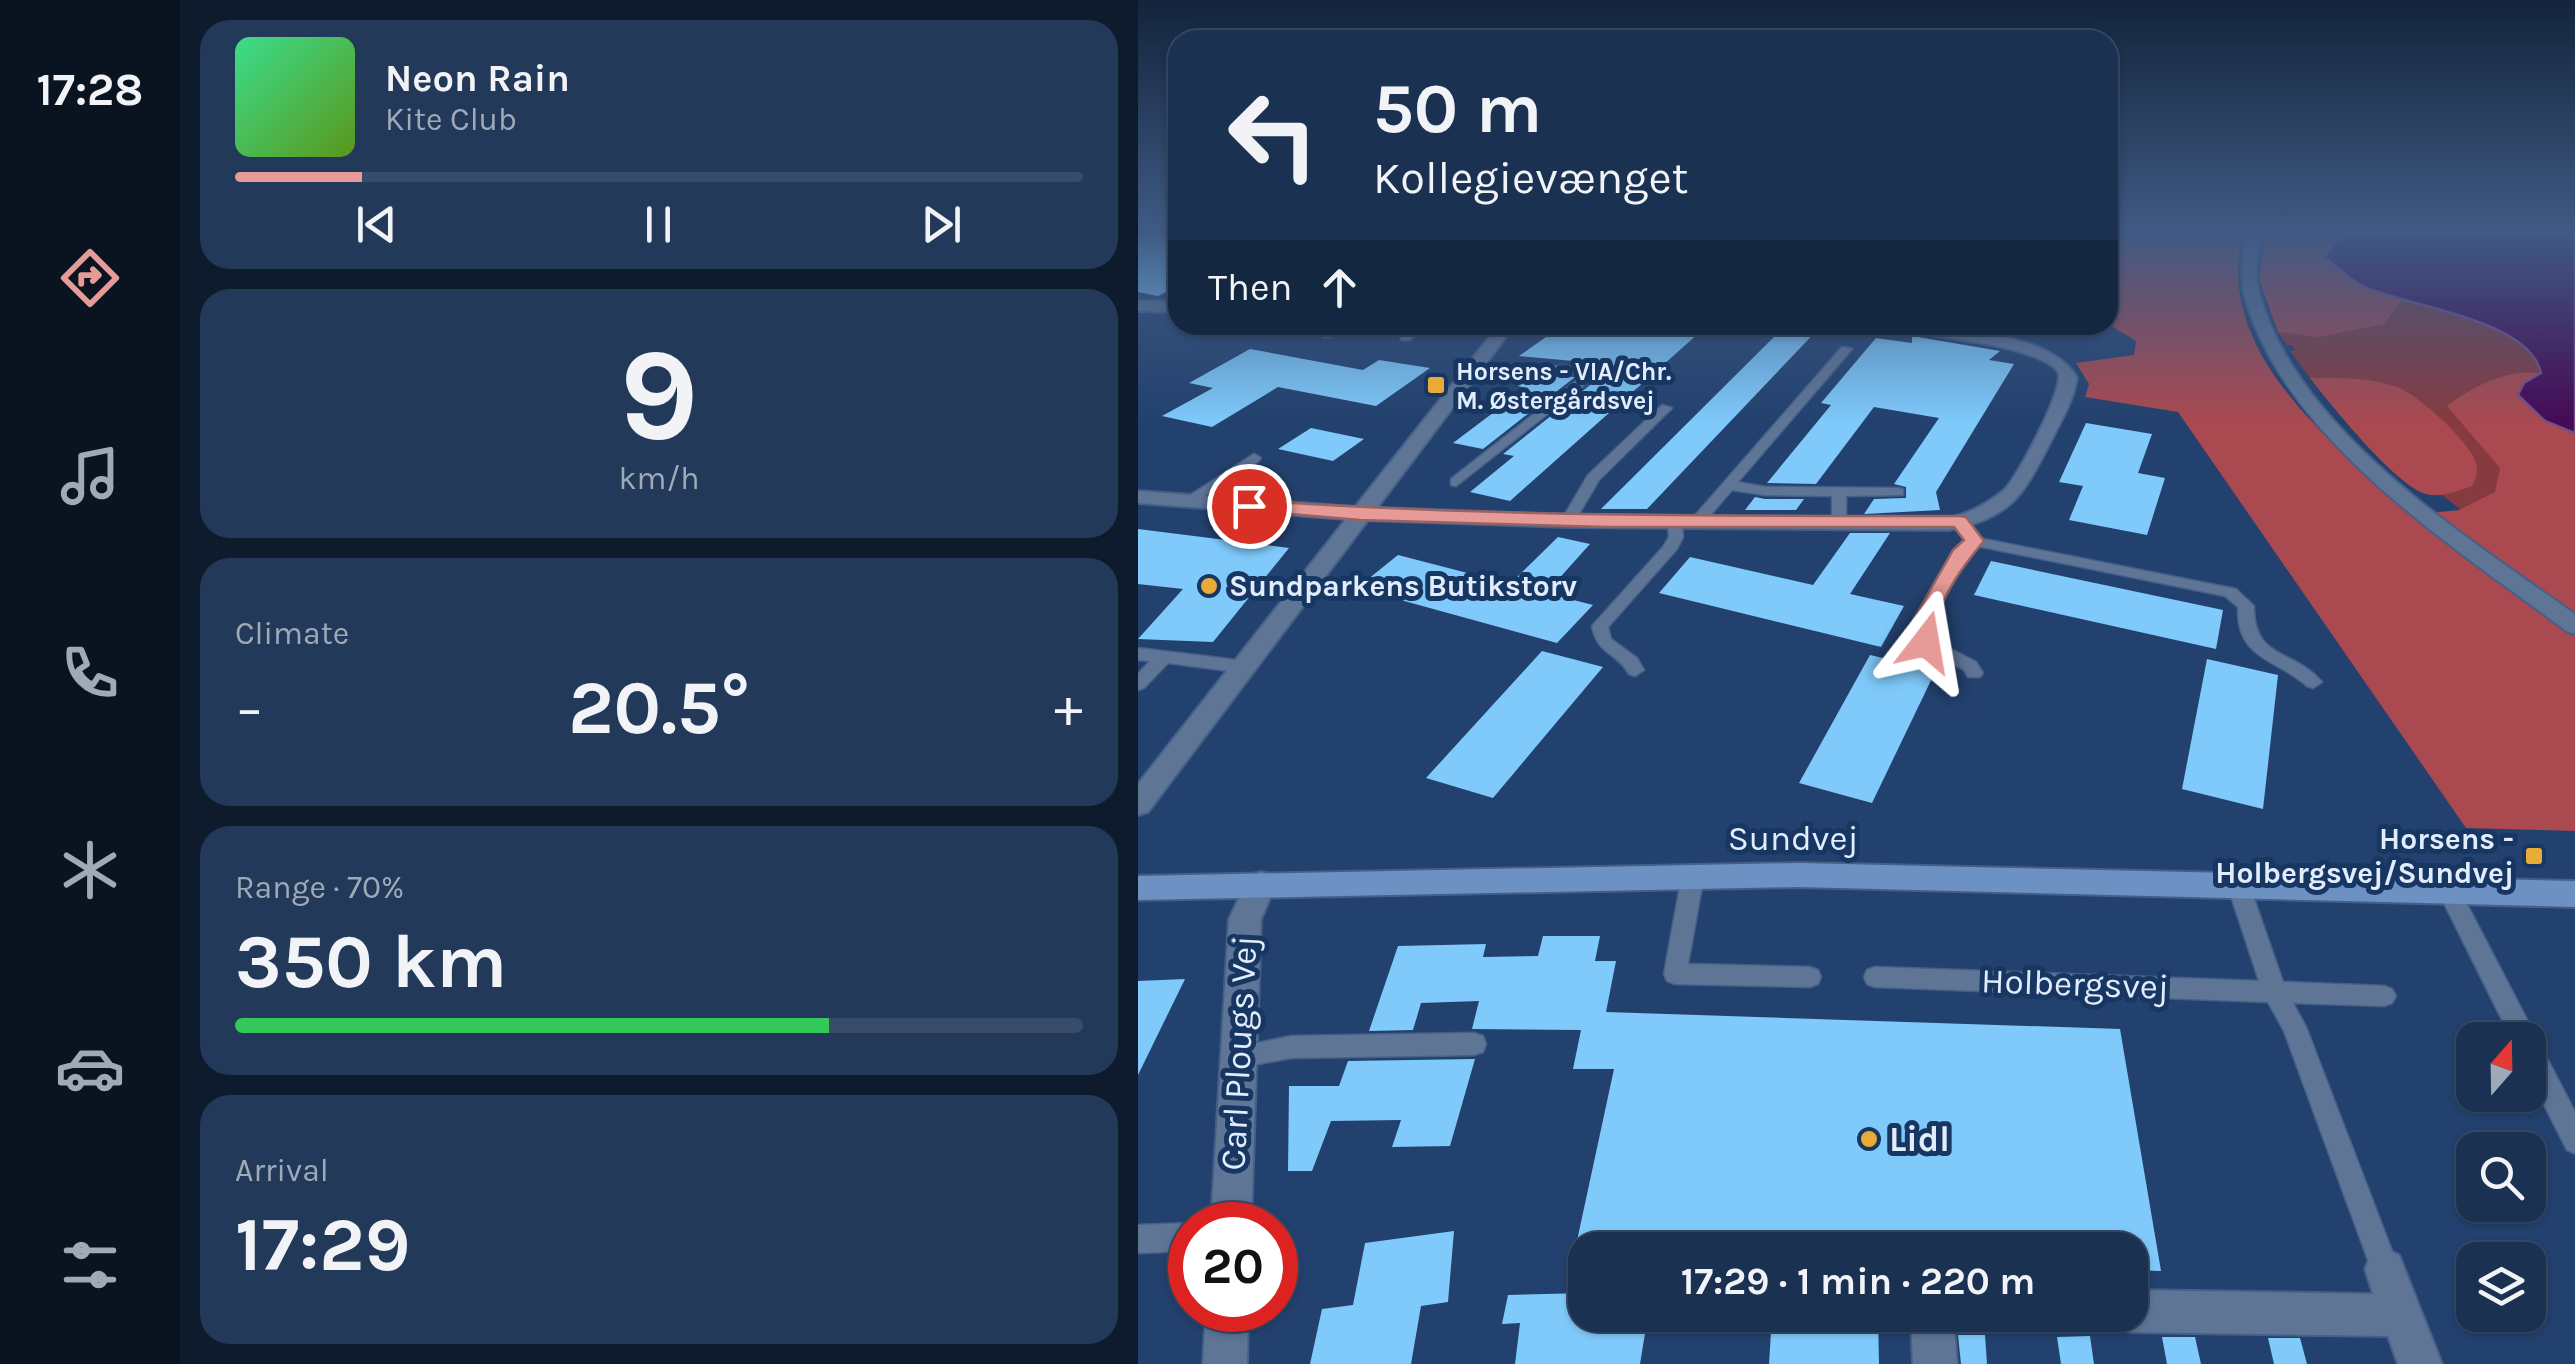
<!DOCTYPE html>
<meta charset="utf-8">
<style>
body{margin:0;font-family:Karla,sans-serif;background:#233959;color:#f1f3f6;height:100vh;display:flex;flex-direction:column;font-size:38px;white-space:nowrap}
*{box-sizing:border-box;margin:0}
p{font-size:32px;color:#9fa9b8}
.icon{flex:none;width:55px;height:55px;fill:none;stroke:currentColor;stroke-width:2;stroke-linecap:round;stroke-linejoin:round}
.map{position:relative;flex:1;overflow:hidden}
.side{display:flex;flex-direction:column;gap:20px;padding:20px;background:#0e1b2d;width:958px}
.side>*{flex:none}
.top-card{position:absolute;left:30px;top:30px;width:950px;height:305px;border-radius:30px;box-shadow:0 2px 8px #0004,0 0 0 2px #384c69;background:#1a3152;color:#f1f3f6;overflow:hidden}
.needle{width:65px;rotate:20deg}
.buttons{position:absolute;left:1318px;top:1022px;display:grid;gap:20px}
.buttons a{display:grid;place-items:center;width:90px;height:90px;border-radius:20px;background:#1a3152;box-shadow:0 2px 8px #0004,0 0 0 2px #384c69;font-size:50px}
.speed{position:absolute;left:30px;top:1202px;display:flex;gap:20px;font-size:50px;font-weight:700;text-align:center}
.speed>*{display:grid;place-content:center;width:130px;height:130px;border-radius:50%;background:#1a3152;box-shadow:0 2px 8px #0004,0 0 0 2px #384c69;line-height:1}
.speed .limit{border:15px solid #d22;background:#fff;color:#111}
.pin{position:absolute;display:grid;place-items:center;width:85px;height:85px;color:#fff;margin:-42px;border:5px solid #fff;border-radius:50%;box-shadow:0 2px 10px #0007}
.me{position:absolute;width:110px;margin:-55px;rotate:14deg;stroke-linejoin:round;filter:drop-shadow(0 0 8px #0008)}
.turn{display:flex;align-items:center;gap:35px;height:210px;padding:0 40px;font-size:45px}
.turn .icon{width:130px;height:130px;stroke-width:2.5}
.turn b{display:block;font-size:70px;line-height:85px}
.then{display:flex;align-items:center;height:95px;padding:0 40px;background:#0003;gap:20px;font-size:38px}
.big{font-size:75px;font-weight:700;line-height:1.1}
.side .widget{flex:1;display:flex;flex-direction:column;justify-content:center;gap:15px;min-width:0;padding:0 35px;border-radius:30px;background:#233959}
.side .dial{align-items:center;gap:0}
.dial b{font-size:130px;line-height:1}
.song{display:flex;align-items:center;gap:30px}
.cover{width:120px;height:120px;border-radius:15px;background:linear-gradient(135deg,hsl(150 70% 55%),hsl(90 70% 35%))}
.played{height:10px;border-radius:5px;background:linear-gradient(90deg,#e69b98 15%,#384c69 15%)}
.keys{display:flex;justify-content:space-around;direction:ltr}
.heat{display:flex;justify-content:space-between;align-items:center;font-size:55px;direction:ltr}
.charge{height:15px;border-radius:8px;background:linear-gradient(90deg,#34c759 70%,#384c69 0)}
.trip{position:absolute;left:430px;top:1232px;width:580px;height:100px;border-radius:30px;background:#1a3152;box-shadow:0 2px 8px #0004,0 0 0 2px #384c69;font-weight:700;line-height:100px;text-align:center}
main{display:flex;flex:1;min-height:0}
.tabs{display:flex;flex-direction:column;width:180px;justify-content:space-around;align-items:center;background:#0a1421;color:#9fa9b8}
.tabs .icon{width:70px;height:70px}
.tabs .current{color:#e69b98}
.tabs b{font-size:45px;color:#f1f3f6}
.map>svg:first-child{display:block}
</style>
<main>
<nav class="tabs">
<b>17:28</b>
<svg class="icon current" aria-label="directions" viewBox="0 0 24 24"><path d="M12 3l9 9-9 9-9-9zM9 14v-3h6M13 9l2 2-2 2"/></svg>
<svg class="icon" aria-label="music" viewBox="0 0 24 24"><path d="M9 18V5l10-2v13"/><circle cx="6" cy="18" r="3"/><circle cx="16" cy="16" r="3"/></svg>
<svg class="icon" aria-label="phone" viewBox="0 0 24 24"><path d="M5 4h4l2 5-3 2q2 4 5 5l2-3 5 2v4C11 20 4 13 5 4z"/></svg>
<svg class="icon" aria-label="climate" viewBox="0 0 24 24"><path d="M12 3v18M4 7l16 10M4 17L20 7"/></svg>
<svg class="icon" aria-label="car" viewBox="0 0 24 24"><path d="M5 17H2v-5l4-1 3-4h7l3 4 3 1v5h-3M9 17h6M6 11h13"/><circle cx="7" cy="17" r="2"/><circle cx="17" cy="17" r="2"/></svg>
<svg class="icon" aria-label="filters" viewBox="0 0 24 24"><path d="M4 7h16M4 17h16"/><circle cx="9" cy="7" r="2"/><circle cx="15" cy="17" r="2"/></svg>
</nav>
<section class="side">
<div class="widget">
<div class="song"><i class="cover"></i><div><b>Neon Rain</b><p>Kite Club</p></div></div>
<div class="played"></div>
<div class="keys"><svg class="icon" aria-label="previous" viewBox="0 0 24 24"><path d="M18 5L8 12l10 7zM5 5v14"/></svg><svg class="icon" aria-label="pause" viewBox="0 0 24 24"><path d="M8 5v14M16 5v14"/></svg><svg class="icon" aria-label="next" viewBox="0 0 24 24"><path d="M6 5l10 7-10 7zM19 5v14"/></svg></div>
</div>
<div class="widget dial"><b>9</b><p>km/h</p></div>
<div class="widget"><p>Climate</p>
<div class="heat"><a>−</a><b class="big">20.5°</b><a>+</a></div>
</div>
<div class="widget"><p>Range · 70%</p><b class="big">350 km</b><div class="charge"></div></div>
<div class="widget"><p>Arrival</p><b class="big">17:29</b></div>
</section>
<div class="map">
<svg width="1438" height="1364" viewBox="0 0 1438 1364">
<rect width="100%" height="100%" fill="#23416e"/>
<polygon fill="#853b40" points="1132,232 1437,232 1437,599 1227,435 1172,378 1152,351 1157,350 1154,345 1149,345 1140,332 1147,331"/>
<g fill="#aa4950">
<path d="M1045,232H1105C1074,353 1195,442 1273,515L1321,510L1357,492L1362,468L1309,406C1334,387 1372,367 1403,374L1407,421L1437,433V831L1328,828L1040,412L947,397L951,384L938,363L996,355L998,341L970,324V238L1042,236Z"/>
<polygon points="1127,232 1196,232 1201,238 1187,257 1224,286 1266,297 1246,324 1180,337 1140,332 1121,279"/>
<path d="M1172,378C1201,378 1228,377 1256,386C1278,392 1326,437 1336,458C1341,468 1339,477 1334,486C1319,491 1304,498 1288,494C1258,486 1193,405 1172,378Z"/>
</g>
<path fill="#450a54" stroke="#744e87" stroke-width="2.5" d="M1196,232H1437V433L1407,421L1380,395L1386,383L1403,373C1391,318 1266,306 1224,286C1211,279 1198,266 1186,257L1200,239Z"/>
<g fill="#7fcafb">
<polygon points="0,232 40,232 40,286 20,296 0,292"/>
<polygon points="425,325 570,325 372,501 332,492 376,456 365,454 466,374 466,368 458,363 381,356"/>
<polygon points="648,325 684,325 509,509 463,509"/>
<polygon points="774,336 862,351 851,360 876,364 798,492 802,510 726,514 736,499 768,498 768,487 756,484 801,418 736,407 678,484 629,483 693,405 683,403 738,338 774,343"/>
<polygon points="112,349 225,370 241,360 292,368 238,406 140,387 74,427 24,416 75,388 51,383"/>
<polygon points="394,376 437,377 345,449 315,443 388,388 380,386"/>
<polygon points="948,423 1014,434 1000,473 1027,478 1009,535 931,520 945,486 921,482"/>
<polygon points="173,428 226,439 195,461 140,449"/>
<polygon points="617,497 627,499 666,499 658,510 607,510"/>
<polygon points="0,529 151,548 75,642 0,639 45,589 0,584"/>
<polygon points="712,533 752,533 712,594 766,606 743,647 521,593 552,557 675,585"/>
<polygon points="420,537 452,544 408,593 455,605 419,643 219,588 260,555 372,584"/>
<polygon points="853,561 1085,610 1078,649 836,595"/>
<polygon points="404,651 465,667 355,798 288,778"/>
<polygon points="732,655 798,670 734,803 661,783"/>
<polygon points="1069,659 1140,675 1125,809 1044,789"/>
<polygon points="405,936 462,936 457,961 478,961 468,1012 982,1029 1023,1271 992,1270 992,1250 437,1250 476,1069 435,1069 443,1030 334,1029 341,1001 283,1003 275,1030 231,1031 260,946 348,944 345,957 400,956"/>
<polygon points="47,979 0,1075 0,981"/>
<polygon points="337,1059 312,1146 254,1147 263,1120 193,1121 174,1171 150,1171 151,1086 201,1086 210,1061"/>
<polygon points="316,1231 310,1302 283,1306 273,1364 172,1364 184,1309 215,1305 227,1243"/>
<polygon points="448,1293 448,1315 510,1315 502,1364 377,1364 382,1323 364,1324 370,1295"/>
<polygon points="634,1315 740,1315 741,1364 631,1364"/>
<polygon points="820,1335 847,1335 849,1364 823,1364"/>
<polygon points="952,1336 956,1364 923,1364 919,1337"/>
<polygon points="1024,1337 1057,1337 1063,1364 1029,1364"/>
<polygon points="1130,1338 1162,1338 1169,1364 1136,1364"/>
</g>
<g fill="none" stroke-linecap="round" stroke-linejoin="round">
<defs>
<g id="service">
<polygon points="48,325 60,325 49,333 44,330"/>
<polygon points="193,325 204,325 193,337 185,337 183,335"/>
<polygon points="280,325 293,325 271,340 263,340 263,336"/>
<polygon points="704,347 714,349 600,482 627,487 760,488 765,489 765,495 708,496 708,524 701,528 694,524 694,496 627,495 594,490 563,526 553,526 553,520"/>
<polygon points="334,364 458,367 464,371 318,486 313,485 313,479 447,374 330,370 330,366"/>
<polygon points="524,405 534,408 461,480 435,524 425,524 423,521 450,475"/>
<polygon points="116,454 123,458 121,461 55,504 50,505 43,501"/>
<path d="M821,517L826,518L841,538L1098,589L1116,606C1115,660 1156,649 1184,682L1175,688L1169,686C1137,658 1098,659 1100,607L1087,596L839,546L831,553L793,622L796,640L838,662L845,673L842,677H830L826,670L782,647L777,622L817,550L828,540L814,521Z"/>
<path d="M537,519L544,523L545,537L539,549L470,627L473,639L499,658L506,670L497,676L491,674C478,651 460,656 454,626L525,547L531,537L530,523Z"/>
<polygon points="0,648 107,661 116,667 107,673 30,663 6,688 0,690 0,674 12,661 0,660"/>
<polygon points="555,867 562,869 566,875 550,964 672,967 680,970 683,977 680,984 672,987 537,984 529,981 526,974 544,875 548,869"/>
<polygon points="1100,875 1108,878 1111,884 1145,982 1246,986 1254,989 1258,996 1254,1003 1246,1006 1155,1003 1168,1027 1261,1269 1257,1279 1247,1283 1237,1279 1146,1031 1130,1002 737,987 729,984 726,977 729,970 737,967 1121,981 1089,884 1092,878"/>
<polygon points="1311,882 1319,885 1438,1114 1438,1154 1429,1150 1390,1073 1390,1040 1374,1040 1300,891 1303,885"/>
<polygon points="336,1033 345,1036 348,1044 345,1052 336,1055 153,1058 100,1068 91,1065 88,1057 91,1049 153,1036"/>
<polygon points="52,1223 57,1225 52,1225 52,1251 0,1253 0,1225"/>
</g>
<g id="minor">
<path d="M1108,232H1121C1120,251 1116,275 1121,293C1160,432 1326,535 1438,615V634L1430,632C1316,547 1144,439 1106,293C1102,275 1107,251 1108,232Z"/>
<polygon points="0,301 40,302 40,312 0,311"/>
<path d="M361,325H377L239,508L430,515L811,518C832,513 849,504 866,490C879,478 928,386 920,372C903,346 789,335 756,330L748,325C797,325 915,331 939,378C935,402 923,421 912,443C884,497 874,517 811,530L430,527L230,520L10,812L0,815V784L208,519L0,503V491L217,507Z"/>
<polygon points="123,872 134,875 138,884 123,919 113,1225 73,1225 91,919 112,875"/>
<polygon points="1247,1249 1261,1255 1304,1364 1260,1364 1250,1336 992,1332 977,1326 973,1315 992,1315 992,1290 1235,1294 1227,1269 1233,1255"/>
<polygon points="68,1310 110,1310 109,1364 65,1364"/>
<polygon points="773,1315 815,1315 819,1364 775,1364"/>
</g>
<polygon id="secondary" points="661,863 1438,881 1438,907 661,887 0,900 0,876"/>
</defs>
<use href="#service" stroke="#456088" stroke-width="3"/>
<use href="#minor" stroke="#456088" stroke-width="4"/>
<use href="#secondary" stroke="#456088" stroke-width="4"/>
<use href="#service" fill="#5f7596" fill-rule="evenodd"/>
<use href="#minor" fill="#5f7596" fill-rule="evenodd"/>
<use href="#secondary" fill="#6e91c4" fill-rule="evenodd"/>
</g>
<linearGradient id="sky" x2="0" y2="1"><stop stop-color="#13243c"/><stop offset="0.55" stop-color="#3f5a84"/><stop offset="1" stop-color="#3f5a84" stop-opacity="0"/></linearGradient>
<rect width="1438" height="423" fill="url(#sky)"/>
<path fill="#e69b98" stroke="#966563" stroke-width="2.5" d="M111,500C347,517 584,516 821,516L828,517L846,541C824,567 793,607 799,642L788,649L777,642L774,622L815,550L826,540L816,527H470L222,520L104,510V502Z"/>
<g fill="#e9ab38" stroke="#183662" stroke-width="4">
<rect x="288" y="375" width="20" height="20" rx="5"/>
<circle cx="71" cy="586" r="10"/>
<rect x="1386" y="846" width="20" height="20" rx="5"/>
<circle cx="731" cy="1139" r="10"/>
</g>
<g text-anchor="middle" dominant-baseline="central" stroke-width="10" stroke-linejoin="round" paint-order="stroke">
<g font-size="25" font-weight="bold" fill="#e1ecfd" stroke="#183662" text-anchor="start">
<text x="318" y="371">Horsens - VIA/Chr.<tspan x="318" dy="29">M. Østergårdsvej</tspan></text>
</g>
<g font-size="30" font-weight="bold" fill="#e1ecfd" stroke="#183662" text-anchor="start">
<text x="91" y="586">Sundparkens Butikstorv</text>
<text x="1376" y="839" text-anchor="end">Horsens -<tspan x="1376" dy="34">Holbergsvej/Sundvej</tspan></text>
</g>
<g font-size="35" fill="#e1ecfd" stroke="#183662">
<text x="655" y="838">Sundvej</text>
<text transform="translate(937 984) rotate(2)">Holbergsvej</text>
<text transform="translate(101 1053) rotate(-87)">Carl Plougs Vej</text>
</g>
<g font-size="35" font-weight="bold" fill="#e1ecfd" stroke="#183662" text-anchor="start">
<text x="751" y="1139">Lidl</text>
</g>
</g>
</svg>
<div class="buttons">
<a><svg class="needle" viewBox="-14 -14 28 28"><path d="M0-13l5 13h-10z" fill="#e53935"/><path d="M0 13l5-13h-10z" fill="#9fa9b8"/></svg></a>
<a><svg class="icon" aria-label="search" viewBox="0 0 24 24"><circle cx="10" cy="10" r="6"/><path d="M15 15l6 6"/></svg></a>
<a><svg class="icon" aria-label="layers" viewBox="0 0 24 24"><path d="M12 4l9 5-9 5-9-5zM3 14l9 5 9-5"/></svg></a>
</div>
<div class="speed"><div class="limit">20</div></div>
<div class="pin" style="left:111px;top:506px;background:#d93025"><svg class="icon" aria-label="arrive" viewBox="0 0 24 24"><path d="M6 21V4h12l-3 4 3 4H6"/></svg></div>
<svg class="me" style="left:788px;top:642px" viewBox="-20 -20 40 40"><path d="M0-17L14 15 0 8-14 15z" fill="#e69b98" stroke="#fff" stroke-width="4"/></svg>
<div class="trip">17:29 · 1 min · 220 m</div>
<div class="top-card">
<div class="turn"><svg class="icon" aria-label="left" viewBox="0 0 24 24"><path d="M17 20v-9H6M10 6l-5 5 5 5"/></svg><div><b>50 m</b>Kollegievænget</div></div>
<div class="then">Then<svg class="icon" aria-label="ahead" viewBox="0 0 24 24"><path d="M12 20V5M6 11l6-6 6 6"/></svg></div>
</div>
</div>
</main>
